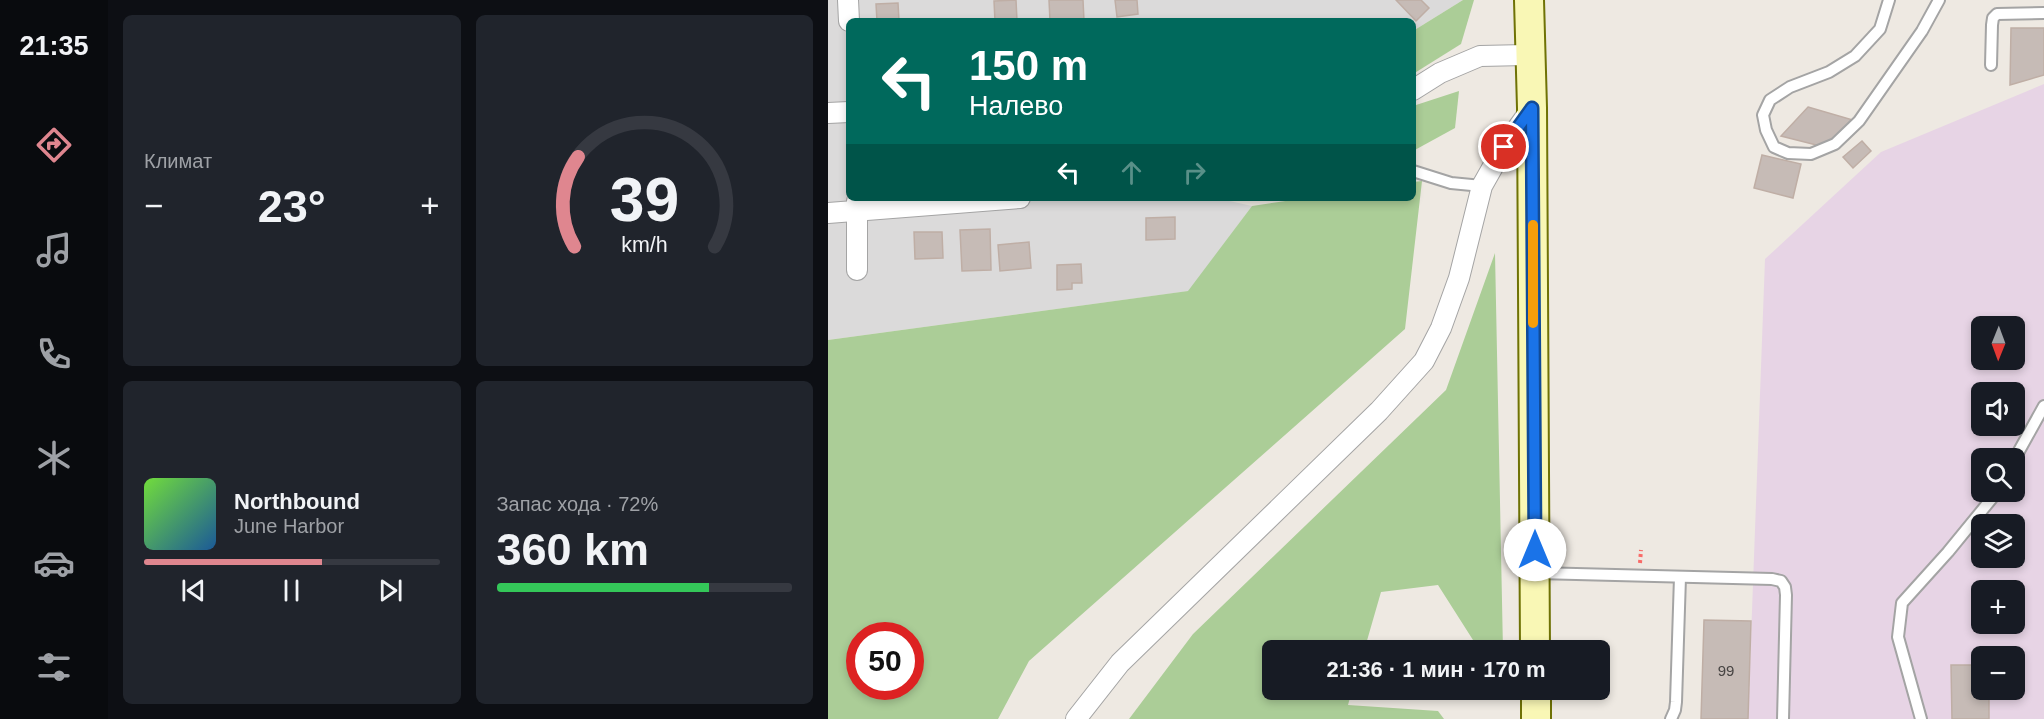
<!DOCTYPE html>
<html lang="ru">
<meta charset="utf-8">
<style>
body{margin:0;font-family:Arial,sans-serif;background:#20242c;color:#f1f3f6;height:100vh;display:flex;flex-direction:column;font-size:22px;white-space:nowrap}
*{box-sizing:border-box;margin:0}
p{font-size:20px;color:#9ea1a6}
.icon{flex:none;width:33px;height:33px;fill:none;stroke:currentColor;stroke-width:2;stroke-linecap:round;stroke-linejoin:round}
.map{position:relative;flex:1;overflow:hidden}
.details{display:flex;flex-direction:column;gap:15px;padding:15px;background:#0d0f14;width:720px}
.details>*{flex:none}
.hud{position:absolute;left:18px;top:18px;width:570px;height:183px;border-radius:9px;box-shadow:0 3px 9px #0003;background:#00695c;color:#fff;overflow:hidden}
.needle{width:39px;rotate:181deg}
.fabs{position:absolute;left:1143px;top:316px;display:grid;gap:12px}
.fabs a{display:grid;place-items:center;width:54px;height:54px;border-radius:9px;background:#171b24;box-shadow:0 3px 9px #0003;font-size:30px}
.speed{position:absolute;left:18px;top:622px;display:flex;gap:12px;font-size:30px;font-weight:700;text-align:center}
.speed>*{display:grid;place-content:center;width:78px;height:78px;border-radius:50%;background:#171b24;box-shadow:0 3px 9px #0003;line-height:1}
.speed .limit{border:9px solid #d22;background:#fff;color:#111}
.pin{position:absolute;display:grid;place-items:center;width:51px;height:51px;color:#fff;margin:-26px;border:3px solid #fff;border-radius:50%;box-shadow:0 2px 6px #0007}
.me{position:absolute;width:66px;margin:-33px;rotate:0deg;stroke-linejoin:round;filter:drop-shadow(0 0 4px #0008)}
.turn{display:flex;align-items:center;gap:21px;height:126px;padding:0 24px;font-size:27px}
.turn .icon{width:78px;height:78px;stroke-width:2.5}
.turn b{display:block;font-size:42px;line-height:51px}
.lanes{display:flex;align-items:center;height:57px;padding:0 24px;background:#0003;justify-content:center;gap:30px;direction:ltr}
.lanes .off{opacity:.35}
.big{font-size:45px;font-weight:600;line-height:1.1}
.details .tile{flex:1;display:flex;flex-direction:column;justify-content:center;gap:9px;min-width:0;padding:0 21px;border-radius:9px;background:#20242c}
.details .dial{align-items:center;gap:0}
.dial svg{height:156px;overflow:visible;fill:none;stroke:#363941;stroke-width:7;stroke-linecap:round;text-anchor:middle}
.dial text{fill:#f1f3f6;stroke:none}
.song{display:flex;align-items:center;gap:18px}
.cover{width:72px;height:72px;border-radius:9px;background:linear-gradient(135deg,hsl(100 70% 55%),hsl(210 70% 35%))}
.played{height:6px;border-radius:3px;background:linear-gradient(90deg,#df868f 60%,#363941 60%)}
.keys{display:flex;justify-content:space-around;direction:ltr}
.heat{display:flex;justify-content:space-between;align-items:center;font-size:33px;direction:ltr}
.charge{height:9px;border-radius:4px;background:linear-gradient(90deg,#34c759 72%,#363941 0)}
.details .tiles{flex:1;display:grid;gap:15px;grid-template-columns:repeat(2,1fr)}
.trip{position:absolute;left:434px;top:640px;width:348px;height:60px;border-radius:9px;background:#171b24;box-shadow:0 3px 9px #0003;font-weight:600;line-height:60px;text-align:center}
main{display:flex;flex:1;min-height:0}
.menu{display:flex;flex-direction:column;width:108px;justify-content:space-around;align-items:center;background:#090b0e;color:#9ea1a6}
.menu .icon{width:42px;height:42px}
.menu .current{color:#df868f}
.menu b{font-size:27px;color:#f1f3f6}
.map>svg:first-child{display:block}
</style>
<main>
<nav class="menu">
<b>21:35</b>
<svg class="icon current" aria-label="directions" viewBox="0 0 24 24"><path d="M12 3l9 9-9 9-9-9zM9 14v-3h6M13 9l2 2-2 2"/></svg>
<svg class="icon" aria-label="music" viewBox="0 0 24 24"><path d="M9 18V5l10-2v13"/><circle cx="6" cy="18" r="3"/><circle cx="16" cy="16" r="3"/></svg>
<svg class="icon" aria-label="phone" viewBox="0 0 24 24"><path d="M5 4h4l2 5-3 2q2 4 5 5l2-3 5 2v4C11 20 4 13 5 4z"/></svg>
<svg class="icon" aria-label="climate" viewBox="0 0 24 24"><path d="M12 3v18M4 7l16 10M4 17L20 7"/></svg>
<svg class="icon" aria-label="car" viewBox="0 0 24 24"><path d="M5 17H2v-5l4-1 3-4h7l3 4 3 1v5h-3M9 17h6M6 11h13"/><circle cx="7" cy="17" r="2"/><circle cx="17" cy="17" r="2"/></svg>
<svg class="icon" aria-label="filters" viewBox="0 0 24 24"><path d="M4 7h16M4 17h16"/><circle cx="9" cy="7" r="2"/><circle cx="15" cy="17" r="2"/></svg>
</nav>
<section class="details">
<div class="tiles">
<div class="tile"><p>Климат</p>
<div class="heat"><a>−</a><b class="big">23°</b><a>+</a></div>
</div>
<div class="tile dial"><svg viewBox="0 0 100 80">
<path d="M14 69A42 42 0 1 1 86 69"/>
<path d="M14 69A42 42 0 0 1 16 23" stroke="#df868f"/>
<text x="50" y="56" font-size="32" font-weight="700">39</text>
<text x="50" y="72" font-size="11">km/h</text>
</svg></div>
<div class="tile">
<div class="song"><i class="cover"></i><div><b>Northbound</b><p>June Harbor</p></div></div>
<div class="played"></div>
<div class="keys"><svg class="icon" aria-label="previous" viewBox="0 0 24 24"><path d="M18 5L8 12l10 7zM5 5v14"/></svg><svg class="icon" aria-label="pause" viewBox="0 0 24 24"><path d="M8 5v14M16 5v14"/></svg><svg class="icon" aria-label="next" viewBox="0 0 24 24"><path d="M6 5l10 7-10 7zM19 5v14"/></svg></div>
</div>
<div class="tile"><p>Запас хода · 72%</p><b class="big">360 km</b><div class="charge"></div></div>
</div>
</section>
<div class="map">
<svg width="1216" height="719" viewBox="0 0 1216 719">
<rect width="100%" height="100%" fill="#eee9e2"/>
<polygon fill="#dbdada" points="0,0 635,0 585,31 585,21 21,21 21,198 388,198 424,206 361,291 0,340"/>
<path fill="#e7d4e5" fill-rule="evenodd" d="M1216,84V719H920L937,259L1053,152ZM1154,327H1186V360H1154ZM1154,393H1186V426H1154ZM1154,459H1186V492H1154ZM1154,525H1186V558H1154ZM1154,591H1186V624H1154ZM1154,657H1186V690H1154Z"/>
<g fill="#abcd97" fill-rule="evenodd">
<polygon points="635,0 646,0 633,44 585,74 585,31"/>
<polygon points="631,91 627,128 585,151 585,106"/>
<path d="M594,181L577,329L201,661L170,719H0V340L360,291L424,206L478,198H585V182ZM32,636H82V687H32Z"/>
<polygon points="667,253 675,651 652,651 610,585 553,592 536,651 444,651 444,690 524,690 520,705 610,711 616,719 301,719 365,634 618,390"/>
</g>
<g fill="#c6bbb6" stroke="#bfaea5" stroke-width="1.5">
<polygon points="188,0 189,21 167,21 166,1"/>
<polygon points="221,0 255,0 256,21 222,21"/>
<polygon points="287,0 309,0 310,14 289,17"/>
<polygon points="568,0 593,0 601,8 588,21"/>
<polygon points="70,3 71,21 49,21 48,4"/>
<polygon points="1183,28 1216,28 1216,75 1182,85"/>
<polygon points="980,107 1025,120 996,147 953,136"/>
<polygon points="1034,141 1043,151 1025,168 1015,157"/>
<polygon points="934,155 973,164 965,198 926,188"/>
<polygon points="347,217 347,239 318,240 318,218"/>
<polygon points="162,229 163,270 134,271 132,230"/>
<polygon points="86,232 114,232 115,258 87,259"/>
<polygon points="201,242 203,268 172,271 170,245"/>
<polygon points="253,264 254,283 244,283 244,289 229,290 229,265"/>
<polygon points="876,620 923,621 920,719 873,719"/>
<polygon points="1123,665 1154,665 1154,690 1161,690 1161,719 1124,719"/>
</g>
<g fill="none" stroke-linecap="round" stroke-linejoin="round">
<defs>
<g id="service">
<polyline points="1061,0 1052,29 1027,56 1001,72 962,87 942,100 935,115 938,130 946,147 960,153 983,154 1007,144 1031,121 1094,31 1111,0"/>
<polyline points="1163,65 1164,25 1165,18 1169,14 1216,13"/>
<polyline points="585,171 623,183 654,186"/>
<polyline points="1186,460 1216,406"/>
<polyline points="709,573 944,579 953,581 957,587 958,595 955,719"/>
<polyline points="843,719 847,710 848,702 852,577"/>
<polyline points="1093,719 1070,637 1074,603 1120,552 1169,492"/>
</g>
<g id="minor">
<polyline points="20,0 21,21"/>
<polyline points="585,90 612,73 652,56 703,55"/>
<polyline points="0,113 21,112"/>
<polyline points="29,201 29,270"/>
<polyline points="0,213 192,198"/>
<polyline points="248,719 292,663 551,411 596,361 613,328 631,278 654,186 676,147 704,108"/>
</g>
<g id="secondary">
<polyline points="701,0 704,108 707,651"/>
<polyline points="708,690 708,719"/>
</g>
</defs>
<use href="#service" stroke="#a4a4a4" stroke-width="14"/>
<use href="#minor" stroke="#a4a4a4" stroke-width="22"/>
<use href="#secondary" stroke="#6f7205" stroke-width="32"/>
<polyline stroke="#f96b68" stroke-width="4" stroke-dasharray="3 3" stroke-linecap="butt" points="812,563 813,550"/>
<use href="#service" stroke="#fff" stroke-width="10"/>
<use href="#minor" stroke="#fff" stroke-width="20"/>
<use href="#secondary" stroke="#f9f7b5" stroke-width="28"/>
</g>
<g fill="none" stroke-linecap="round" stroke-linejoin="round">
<defs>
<polyline id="route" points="676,147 704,108 707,550"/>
</defs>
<use href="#route" stroke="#114b97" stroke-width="15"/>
<use href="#route" stroke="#1a73e8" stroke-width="10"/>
<polyline stroke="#f59e0b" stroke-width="10" points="705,225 705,323"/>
</g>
<g text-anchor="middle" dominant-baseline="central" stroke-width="6" stroke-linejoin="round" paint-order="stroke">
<g font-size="15" fill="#474443">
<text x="898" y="670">99</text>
</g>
</g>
</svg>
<div class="fabs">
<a><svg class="needle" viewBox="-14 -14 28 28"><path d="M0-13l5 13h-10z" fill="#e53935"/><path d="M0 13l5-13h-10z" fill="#9ea1a6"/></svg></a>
<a><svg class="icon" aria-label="sound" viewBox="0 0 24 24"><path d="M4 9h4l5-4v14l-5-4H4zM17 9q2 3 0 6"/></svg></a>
<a><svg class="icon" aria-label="search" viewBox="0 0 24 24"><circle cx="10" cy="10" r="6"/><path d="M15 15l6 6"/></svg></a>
<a><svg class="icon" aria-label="layers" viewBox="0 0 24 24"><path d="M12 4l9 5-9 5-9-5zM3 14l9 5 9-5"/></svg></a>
<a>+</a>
<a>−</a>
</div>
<div class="speed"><div class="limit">50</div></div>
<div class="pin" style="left:676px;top:147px;background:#d93025"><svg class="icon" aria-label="arrive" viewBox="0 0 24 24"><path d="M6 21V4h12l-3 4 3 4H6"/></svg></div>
<svg class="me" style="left:707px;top:550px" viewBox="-20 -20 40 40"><circle r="19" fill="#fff"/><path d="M0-13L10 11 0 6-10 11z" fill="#1a73e8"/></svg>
<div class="trip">21:36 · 1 мин · 170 m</div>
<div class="hud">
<div class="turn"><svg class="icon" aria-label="left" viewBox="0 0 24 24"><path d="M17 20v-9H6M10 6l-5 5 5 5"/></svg><div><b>150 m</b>Налево</div></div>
<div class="lanes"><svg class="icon" aria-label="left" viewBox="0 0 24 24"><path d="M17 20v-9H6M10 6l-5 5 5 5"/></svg><svg class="icon off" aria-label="ahead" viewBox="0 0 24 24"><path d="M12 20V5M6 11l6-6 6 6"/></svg><svg class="icon off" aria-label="right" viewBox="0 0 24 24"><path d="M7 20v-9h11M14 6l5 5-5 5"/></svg></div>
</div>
</div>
</main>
